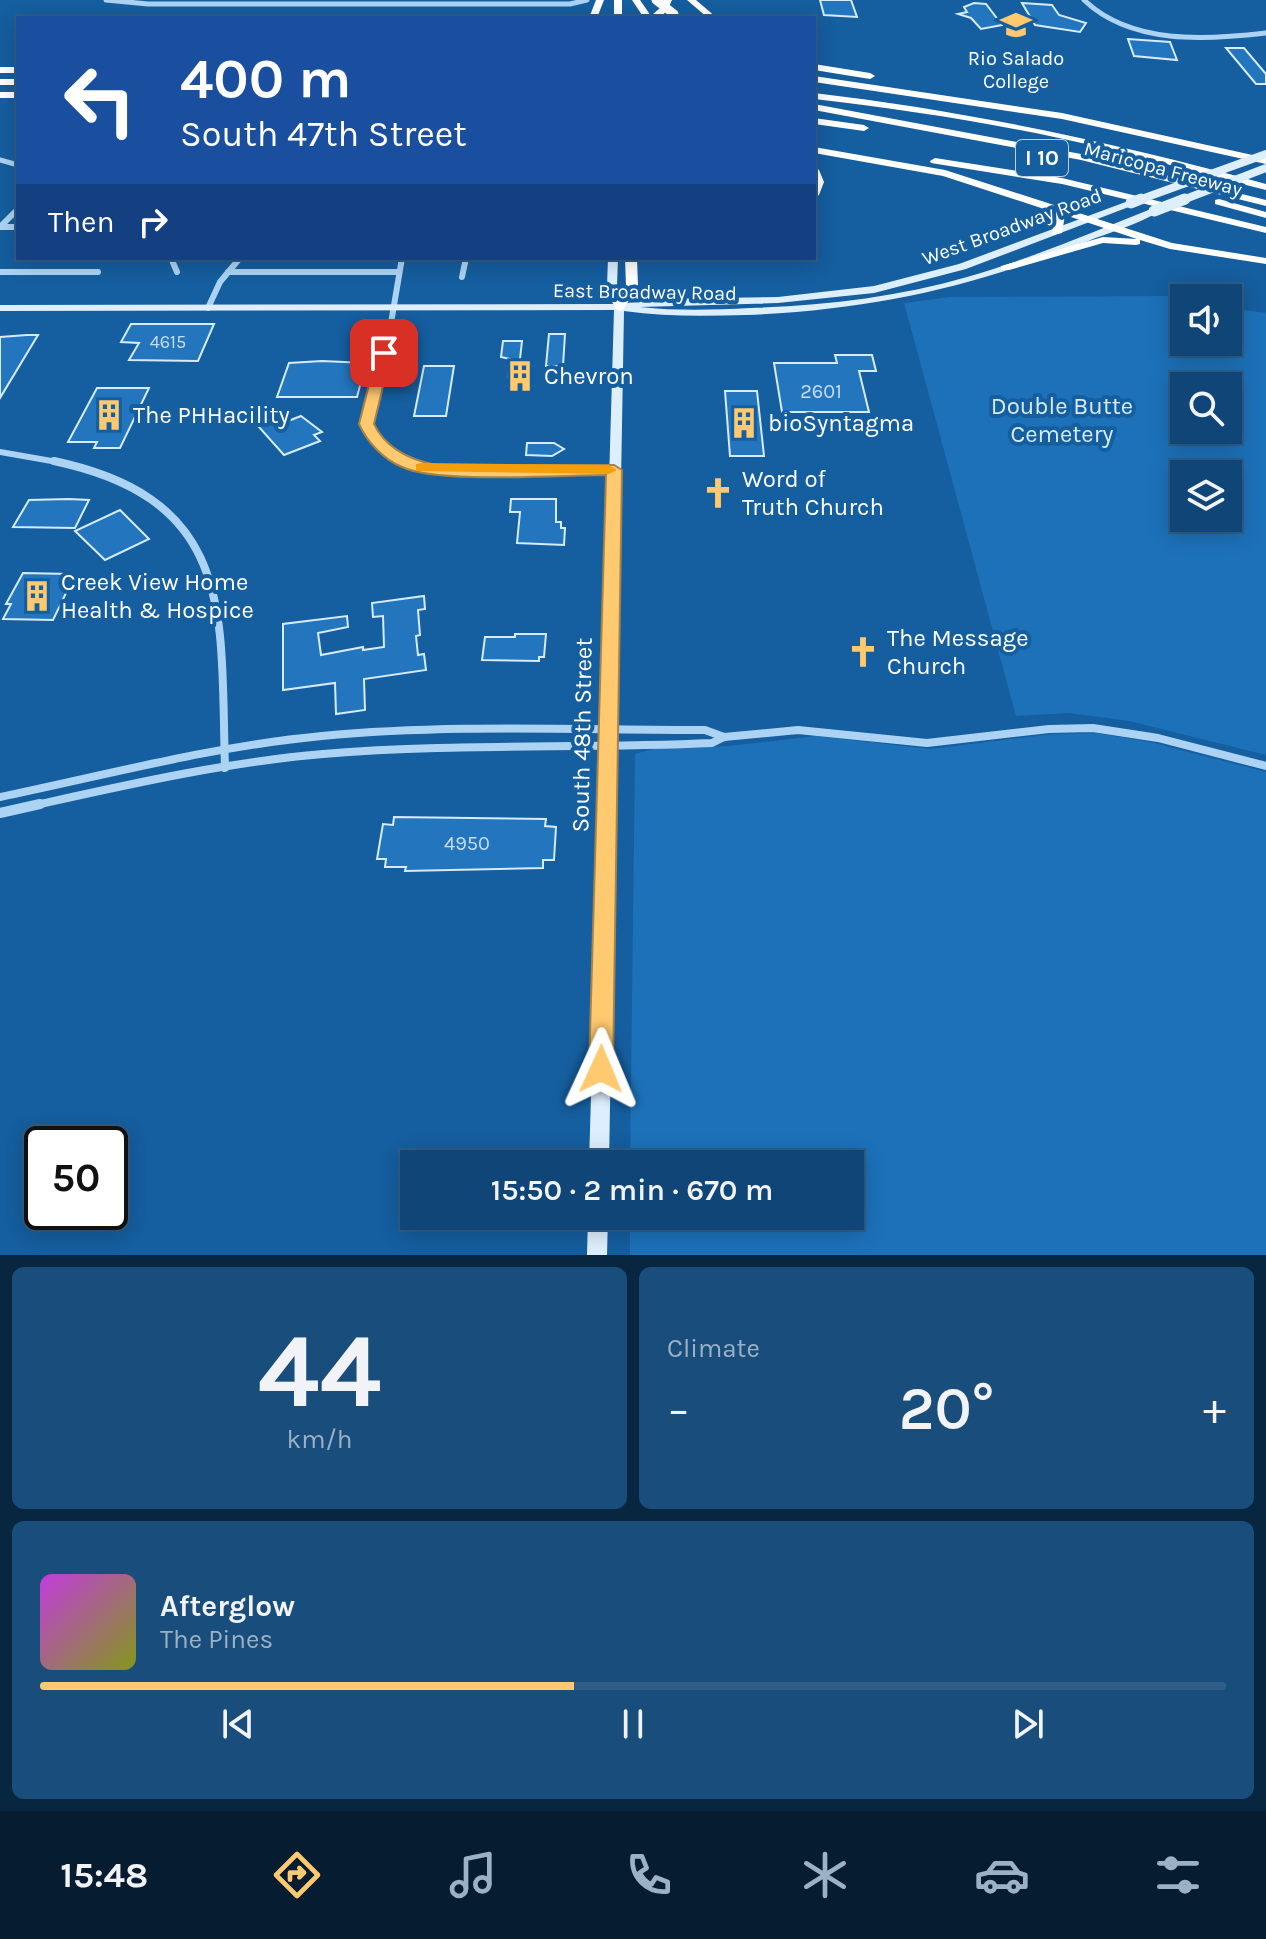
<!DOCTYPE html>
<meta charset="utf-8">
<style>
body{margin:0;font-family:Karla,sans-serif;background:#194d7c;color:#f1f3f6;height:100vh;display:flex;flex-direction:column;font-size:30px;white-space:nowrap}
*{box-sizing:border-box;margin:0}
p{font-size:26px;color:#9cb1c6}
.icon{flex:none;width:44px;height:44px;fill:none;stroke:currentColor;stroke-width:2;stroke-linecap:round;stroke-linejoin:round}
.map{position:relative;height:1255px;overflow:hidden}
.drawer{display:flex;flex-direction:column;gap:12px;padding:12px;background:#092641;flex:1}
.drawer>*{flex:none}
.hud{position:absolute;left:16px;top:16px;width:800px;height:244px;border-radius:0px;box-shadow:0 4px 20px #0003,0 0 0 2px #305e89;background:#1a4fa0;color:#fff;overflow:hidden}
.buttons{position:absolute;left:1170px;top:284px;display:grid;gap:16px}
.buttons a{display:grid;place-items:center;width:72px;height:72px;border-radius:0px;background:#104677;box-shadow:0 4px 20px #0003,0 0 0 2px #305e89;font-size:40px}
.speed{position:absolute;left:24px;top:1126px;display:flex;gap:16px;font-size:40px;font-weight:700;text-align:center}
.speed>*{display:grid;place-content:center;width:104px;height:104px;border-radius:50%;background:#104677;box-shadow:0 4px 20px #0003,0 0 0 2px #305e89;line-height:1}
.speed .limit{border:4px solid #111;border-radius:12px;background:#fff;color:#111}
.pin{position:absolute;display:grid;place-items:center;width:68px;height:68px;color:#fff;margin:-34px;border-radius:16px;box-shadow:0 4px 12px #0006}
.me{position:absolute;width:88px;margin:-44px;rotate:1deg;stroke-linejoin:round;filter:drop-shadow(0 0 6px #0008)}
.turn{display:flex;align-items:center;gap:28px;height:168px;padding:0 32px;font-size:36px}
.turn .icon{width:104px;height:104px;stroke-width:2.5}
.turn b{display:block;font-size:56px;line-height:68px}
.then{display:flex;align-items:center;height:76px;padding:0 32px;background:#0003;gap:16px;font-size:30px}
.big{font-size:60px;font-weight:600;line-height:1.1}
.drawer .widget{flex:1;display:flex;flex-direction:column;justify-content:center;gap:12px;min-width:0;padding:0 28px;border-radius:12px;background:#194d7c}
.drawer .dial{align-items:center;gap:0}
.dial b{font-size:104px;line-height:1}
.song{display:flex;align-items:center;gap:24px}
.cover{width:96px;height:96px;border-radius:12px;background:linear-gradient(135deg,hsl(290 70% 55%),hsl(70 70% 35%))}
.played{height:8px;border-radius:4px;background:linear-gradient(90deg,#ffc970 45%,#305e89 45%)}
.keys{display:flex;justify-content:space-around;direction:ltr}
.heat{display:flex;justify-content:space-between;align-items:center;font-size:44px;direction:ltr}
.drawer .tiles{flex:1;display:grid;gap:12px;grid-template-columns:1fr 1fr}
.widget:last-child{grid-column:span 2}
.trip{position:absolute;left:400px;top:1150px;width:464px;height:80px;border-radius:0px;background:#104677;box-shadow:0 4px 20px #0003,0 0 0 2px #305e89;font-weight:600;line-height:80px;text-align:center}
.tab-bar{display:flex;height:128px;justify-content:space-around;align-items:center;background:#061c30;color:#9cb1c6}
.tab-bar .icon{width:56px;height:56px}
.tab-bar .selected{color:#ffc970}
.tab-bar b{font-size:36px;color:#f1f3f6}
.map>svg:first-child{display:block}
</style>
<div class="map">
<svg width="1266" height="1255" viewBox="0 0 1266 1255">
<rect width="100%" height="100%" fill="#155e9f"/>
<g fill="#1d71b9" fill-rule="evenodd">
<path d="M1171,296L1184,299V342H1228V308L1266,313V755L1129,721L1069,713L1016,716L904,303L950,297ZM1184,386H1228V430H1184ZM1184,474H1228V518H1184Z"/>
<polygon points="1096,733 1150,742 1266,772 1266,1255 630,1255 630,1216 850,1216 850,1164 630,1164 635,754 653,749 729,746 816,736 930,749 1053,734"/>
</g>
<g fill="#2376be" stroke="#d6ebfd" stroke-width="2">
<polygon points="820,0 851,0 857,17 824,15"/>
<polygon points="974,3 986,4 1002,25 981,29 971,18 958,14 967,12 964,7"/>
<polygon points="1022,3 1052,5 1059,15 1086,23 1080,32 1035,25"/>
<polygon points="1128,39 1170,42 1177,60 1134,56"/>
<polygon points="1226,48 1244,48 1266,74 1266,84 1256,84"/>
<polygon points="131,324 214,324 198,361 129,360 139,343 121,342"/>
<polygon points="549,334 565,334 563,366 546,366"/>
<polygon points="27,335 38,335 0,398 0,337"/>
<polygon points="503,341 522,341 518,377 508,377 510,359 501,357"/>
<polygon points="835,355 872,355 876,371 859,371 869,412 782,412 774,363 837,363"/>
<polygon points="322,361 366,363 357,397 277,397 289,363"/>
<polygon points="424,366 454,366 446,416 414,416"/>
<polygon points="97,388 149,388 120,448 94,448 97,442 68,442"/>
<polygon points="725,391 757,391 764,456 730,456"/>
<polygon points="301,416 322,432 314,435 320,441 284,455 258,426 278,418 283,423"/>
<polygon points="527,443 554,443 564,449 552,456 526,455"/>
<polygon points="69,499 89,500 75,528 13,527 29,500"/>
<polygon points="511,499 556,499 556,522 561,522 561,528 565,528 564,545 517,543 520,512 510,512"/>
<polygon points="120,510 149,539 105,560 75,531"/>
<polygon points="23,573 70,574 63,589 68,589 53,620 3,619 11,604 6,604"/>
<polygon points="424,596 425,609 418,610 420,635 416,636 418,655 424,654 426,670 364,679 365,710 336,714 335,683 283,690 283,624 347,616 348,627 318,633 321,655 363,647 363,650 384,647 383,616 373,617 372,603"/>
<polygon points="515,634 546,634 544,657 539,657 539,661 482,660 485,637 515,637"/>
<polygon points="394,817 546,819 545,826 556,827 554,860 543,860 543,868 405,871 406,867 385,867 386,859 377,859 383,824 393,825"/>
</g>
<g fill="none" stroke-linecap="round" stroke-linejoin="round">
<g stroke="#add3f4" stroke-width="5">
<polyline points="106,0 148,4 570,4 587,0"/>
<path d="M1084,0C1131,45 1206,40 1266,33"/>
<polyline points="0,160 18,165"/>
</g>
<g stroke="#add3f4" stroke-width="6">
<polyline points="0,227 18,209"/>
<polyline points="0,227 18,227"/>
<polyline points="402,258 391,323 367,424 371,434 406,463"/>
<polyline points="0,272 98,272"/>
<polyline points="177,272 171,258 239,258"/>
<polyline points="228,272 399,272"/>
<polyline points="462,277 466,258"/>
<polyline points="208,308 220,282 240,258"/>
<polyline points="0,452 63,463"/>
</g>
<g stroke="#add3f4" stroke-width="8">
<path d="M54,461C238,500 220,617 225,768"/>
<polyline points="403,461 436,470 614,470"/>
<path d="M0,797C106,775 214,746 322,736C449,724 578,730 705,730L724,737"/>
<path d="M31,806C126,785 226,762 323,754C453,743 583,749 712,743L724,737L798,730L927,743L1049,729L1093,728L1158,738L1266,766"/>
</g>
<polyline stroke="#add3f4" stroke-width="10" points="0,813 40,804"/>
<g fill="#ddeefd" fill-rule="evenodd">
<path d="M1131,200L1136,203L1134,205L966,269L874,293L778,303L640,307C676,311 713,310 750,308C823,306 897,297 967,277C1030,259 1090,233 1151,209L1159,211C1139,225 1109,232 1086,242C970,288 871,310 746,315C706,316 665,317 624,311L609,1164H589L614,310L0,311V305L613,304L607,286L608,258H618L617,286L623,304L649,299L778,297L874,286L959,264Z"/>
<polygon points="588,1216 608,1216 607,1255 587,1255"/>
</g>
<g fill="#fff" fill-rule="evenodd">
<polygon points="596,0 604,0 597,18 589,18"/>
<rect x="614" y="0" width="8" height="18"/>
<polygon points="632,0 640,0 651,16 660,8 664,0 672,0 667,11 659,18 644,18"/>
<polygon points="687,0 696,0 717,18 708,18"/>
<polygon points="814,64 870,73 875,76 870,79 814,70"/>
<rect x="0" y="67" width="18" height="6"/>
<polygon points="814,76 1062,113 1266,158 1266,164 1062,119 814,82"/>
<rect x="0" y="79" width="18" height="6"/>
<rect x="0" y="92" width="18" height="6"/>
<path d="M814,93C968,111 1117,143 1266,184V190C1210,176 1155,160 1099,147C1005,125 910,110 814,99Z"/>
<polygon points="814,104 1081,154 1266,200 1266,206 1081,160 814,110"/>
<polygon points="814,118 864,125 869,128 864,131 814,124"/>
<polygon points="814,147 945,170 1172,243 1266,258 1266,264 1170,249 1140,240 1140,244 1136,245 1103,243 1009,270 1001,270 1001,266 1103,237 1137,239 1065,215 1062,233 1052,235 1054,217 1041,208 943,176 814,153"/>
<polygon points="935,158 1062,178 1266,227 1266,233 1062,184 931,163 930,161"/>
<polygon points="814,167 819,170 824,182 819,195 814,198"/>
<polygon points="1219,199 1266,212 1266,218 1215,204 1215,200"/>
<polygon points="625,258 637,258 638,286 623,310 619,311 613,307 626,286"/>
</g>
<g stroke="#ddeefd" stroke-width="8">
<polyline points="1136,201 1266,154"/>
<polyline points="1180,201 1266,168"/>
</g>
<g stroke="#ddeefd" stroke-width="11">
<polyline points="1131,203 1141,199"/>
<polyline points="1154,211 1185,199"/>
</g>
<polyline stroke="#fff" stroke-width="9" points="656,0 674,14"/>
</g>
<path fill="#ffc970" stroke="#a68349" stroke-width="2" d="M384,349L391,353L374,424C386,449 411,460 436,465H614L622,470L613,1069L609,1077L601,1081L592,1077L589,1069L606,475C561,475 437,484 402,467C383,459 367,442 359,424L377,353Z"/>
<polygon fill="#f59e0b" points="422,463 609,465 617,470 609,474 416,471 416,464"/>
<defs>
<symbol id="university-bare" viewBox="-9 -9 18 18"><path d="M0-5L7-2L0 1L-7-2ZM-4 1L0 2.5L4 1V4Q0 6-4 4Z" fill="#ffc970" stroke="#155e9f" stroke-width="2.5" paint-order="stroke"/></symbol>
<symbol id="building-bare" viewBox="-9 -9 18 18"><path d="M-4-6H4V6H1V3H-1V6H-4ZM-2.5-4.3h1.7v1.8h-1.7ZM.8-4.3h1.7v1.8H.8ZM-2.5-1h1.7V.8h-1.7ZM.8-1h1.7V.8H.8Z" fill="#ffc970" stroke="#155e9f" stroke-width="2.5" paint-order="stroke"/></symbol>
<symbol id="church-bare" viewBox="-9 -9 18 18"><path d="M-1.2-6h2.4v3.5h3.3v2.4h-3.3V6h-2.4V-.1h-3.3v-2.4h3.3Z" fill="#ffc970" stroke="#155e9f" stroke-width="2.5" paint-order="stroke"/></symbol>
</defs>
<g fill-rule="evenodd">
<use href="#university-bare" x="994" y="3" width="44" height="44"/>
<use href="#building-bare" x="498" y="354" width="44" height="44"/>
<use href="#building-bare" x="87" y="393" width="44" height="44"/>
<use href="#building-bare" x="722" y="401" width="44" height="44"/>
<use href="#church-bare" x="696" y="471" width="44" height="44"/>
<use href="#building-bare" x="15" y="574" width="44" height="44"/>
<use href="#church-bare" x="841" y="630" width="44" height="44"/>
</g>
<g text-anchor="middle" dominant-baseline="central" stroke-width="8" stroke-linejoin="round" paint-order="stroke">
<g font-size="18" fill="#c8ddef">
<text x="168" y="342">4615</text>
</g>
<g font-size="20" fill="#fff" stroke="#155e9f">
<text x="1016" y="58">Rio Salado<tspan x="1016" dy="23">College</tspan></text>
</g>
<g font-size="20" fill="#fff" stroke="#155e9f">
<text transform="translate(1163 169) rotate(15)">Maricopa Freeway</text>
<text transform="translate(1012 227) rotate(-20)">West Broadway Road</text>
<text transform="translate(645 292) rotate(1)">East Broadway Road</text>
</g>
<g font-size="20" fill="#c8ddef">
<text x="821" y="391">2601</text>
<text x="467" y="843">4950</text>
</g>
<rect fill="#155e9f" stroke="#b9cfe2" stroke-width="2" x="1016" y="140" width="52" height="36" rx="6"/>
<g font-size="22" font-weight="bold" fill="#fff">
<text x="1042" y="158">I 10</text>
</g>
<g font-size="24" fill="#fff" stroke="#155e9f" text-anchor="start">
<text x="544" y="376">Chevron</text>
<text x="133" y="415">The PHHacility</text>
<text x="768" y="423">bioSyntagma</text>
<text x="742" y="479">Word of<tspan x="742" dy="28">Truth Church</tspan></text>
<text x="61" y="582">Creek View Home<tspan x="61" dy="28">Health &amp; Hospice</tspan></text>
<text x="887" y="638">The Message<tspan x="887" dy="28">Church</tspan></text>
</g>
<g font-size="24" fill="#d6ebfd" stroke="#155e9f">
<text x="1062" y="406">Double Butte<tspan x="1062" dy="28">Cemetery</tspan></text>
</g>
<g font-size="24" fill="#fff" stroke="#155e9f">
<text transform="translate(582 735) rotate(-89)">South 48th Street</text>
</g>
</g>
</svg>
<div class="buttons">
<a><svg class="icon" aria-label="sound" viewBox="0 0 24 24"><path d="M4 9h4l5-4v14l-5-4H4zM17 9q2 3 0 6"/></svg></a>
<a><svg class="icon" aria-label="search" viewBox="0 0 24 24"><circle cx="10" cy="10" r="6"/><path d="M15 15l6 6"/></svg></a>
<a><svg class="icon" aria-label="layers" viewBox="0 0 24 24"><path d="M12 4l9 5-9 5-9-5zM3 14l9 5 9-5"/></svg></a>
</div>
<div class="speed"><div class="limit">50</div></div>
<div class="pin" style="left:384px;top:353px;background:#d93025"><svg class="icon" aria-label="arrive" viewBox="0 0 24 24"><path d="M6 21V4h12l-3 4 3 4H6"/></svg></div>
<svg class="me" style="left:601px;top:1069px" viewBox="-20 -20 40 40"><path d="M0-17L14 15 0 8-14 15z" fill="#ffc970" stroke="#fff" stroke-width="4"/></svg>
<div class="trip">15:50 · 2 min · 670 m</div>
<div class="hud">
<div class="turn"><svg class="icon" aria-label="left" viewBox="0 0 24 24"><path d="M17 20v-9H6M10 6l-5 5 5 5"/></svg><div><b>400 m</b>South 47th Street</div></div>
<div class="then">Then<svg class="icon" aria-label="right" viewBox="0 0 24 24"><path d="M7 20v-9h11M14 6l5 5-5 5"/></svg></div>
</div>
</div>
<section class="drawer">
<div class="tiles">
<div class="widget dial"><b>44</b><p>km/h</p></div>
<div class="widget"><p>Climate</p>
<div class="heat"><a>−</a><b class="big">20°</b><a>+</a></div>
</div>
<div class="widget">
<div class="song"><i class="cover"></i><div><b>Afterglow</b><p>The Pines</p></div></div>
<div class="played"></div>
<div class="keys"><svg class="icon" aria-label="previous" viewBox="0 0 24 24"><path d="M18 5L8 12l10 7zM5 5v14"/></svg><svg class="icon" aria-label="pause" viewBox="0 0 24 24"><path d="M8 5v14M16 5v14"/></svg><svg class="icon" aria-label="next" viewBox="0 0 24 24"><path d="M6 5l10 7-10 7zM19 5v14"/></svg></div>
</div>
</div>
</section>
<nav class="tab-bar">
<b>15:48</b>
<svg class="icon selected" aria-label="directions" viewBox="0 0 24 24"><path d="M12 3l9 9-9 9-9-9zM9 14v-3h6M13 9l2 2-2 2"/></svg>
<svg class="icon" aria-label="music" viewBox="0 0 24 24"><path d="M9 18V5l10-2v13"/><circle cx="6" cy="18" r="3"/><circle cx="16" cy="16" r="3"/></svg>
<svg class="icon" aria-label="phone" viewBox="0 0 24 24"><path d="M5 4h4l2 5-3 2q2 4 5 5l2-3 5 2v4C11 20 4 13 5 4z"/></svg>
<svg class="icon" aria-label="climate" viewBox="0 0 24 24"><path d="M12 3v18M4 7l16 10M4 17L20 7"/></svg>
<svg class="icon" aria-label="car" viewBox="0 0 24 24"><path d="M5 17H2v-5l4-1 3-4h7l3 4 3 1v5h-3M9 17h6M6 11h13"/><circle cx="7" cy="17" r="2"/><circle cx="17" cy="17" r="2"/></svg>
<svg class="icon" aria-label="filters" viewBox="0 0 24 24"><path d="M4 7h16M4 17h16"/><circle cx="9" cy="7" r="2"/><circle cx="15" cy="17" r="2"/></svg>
</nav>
